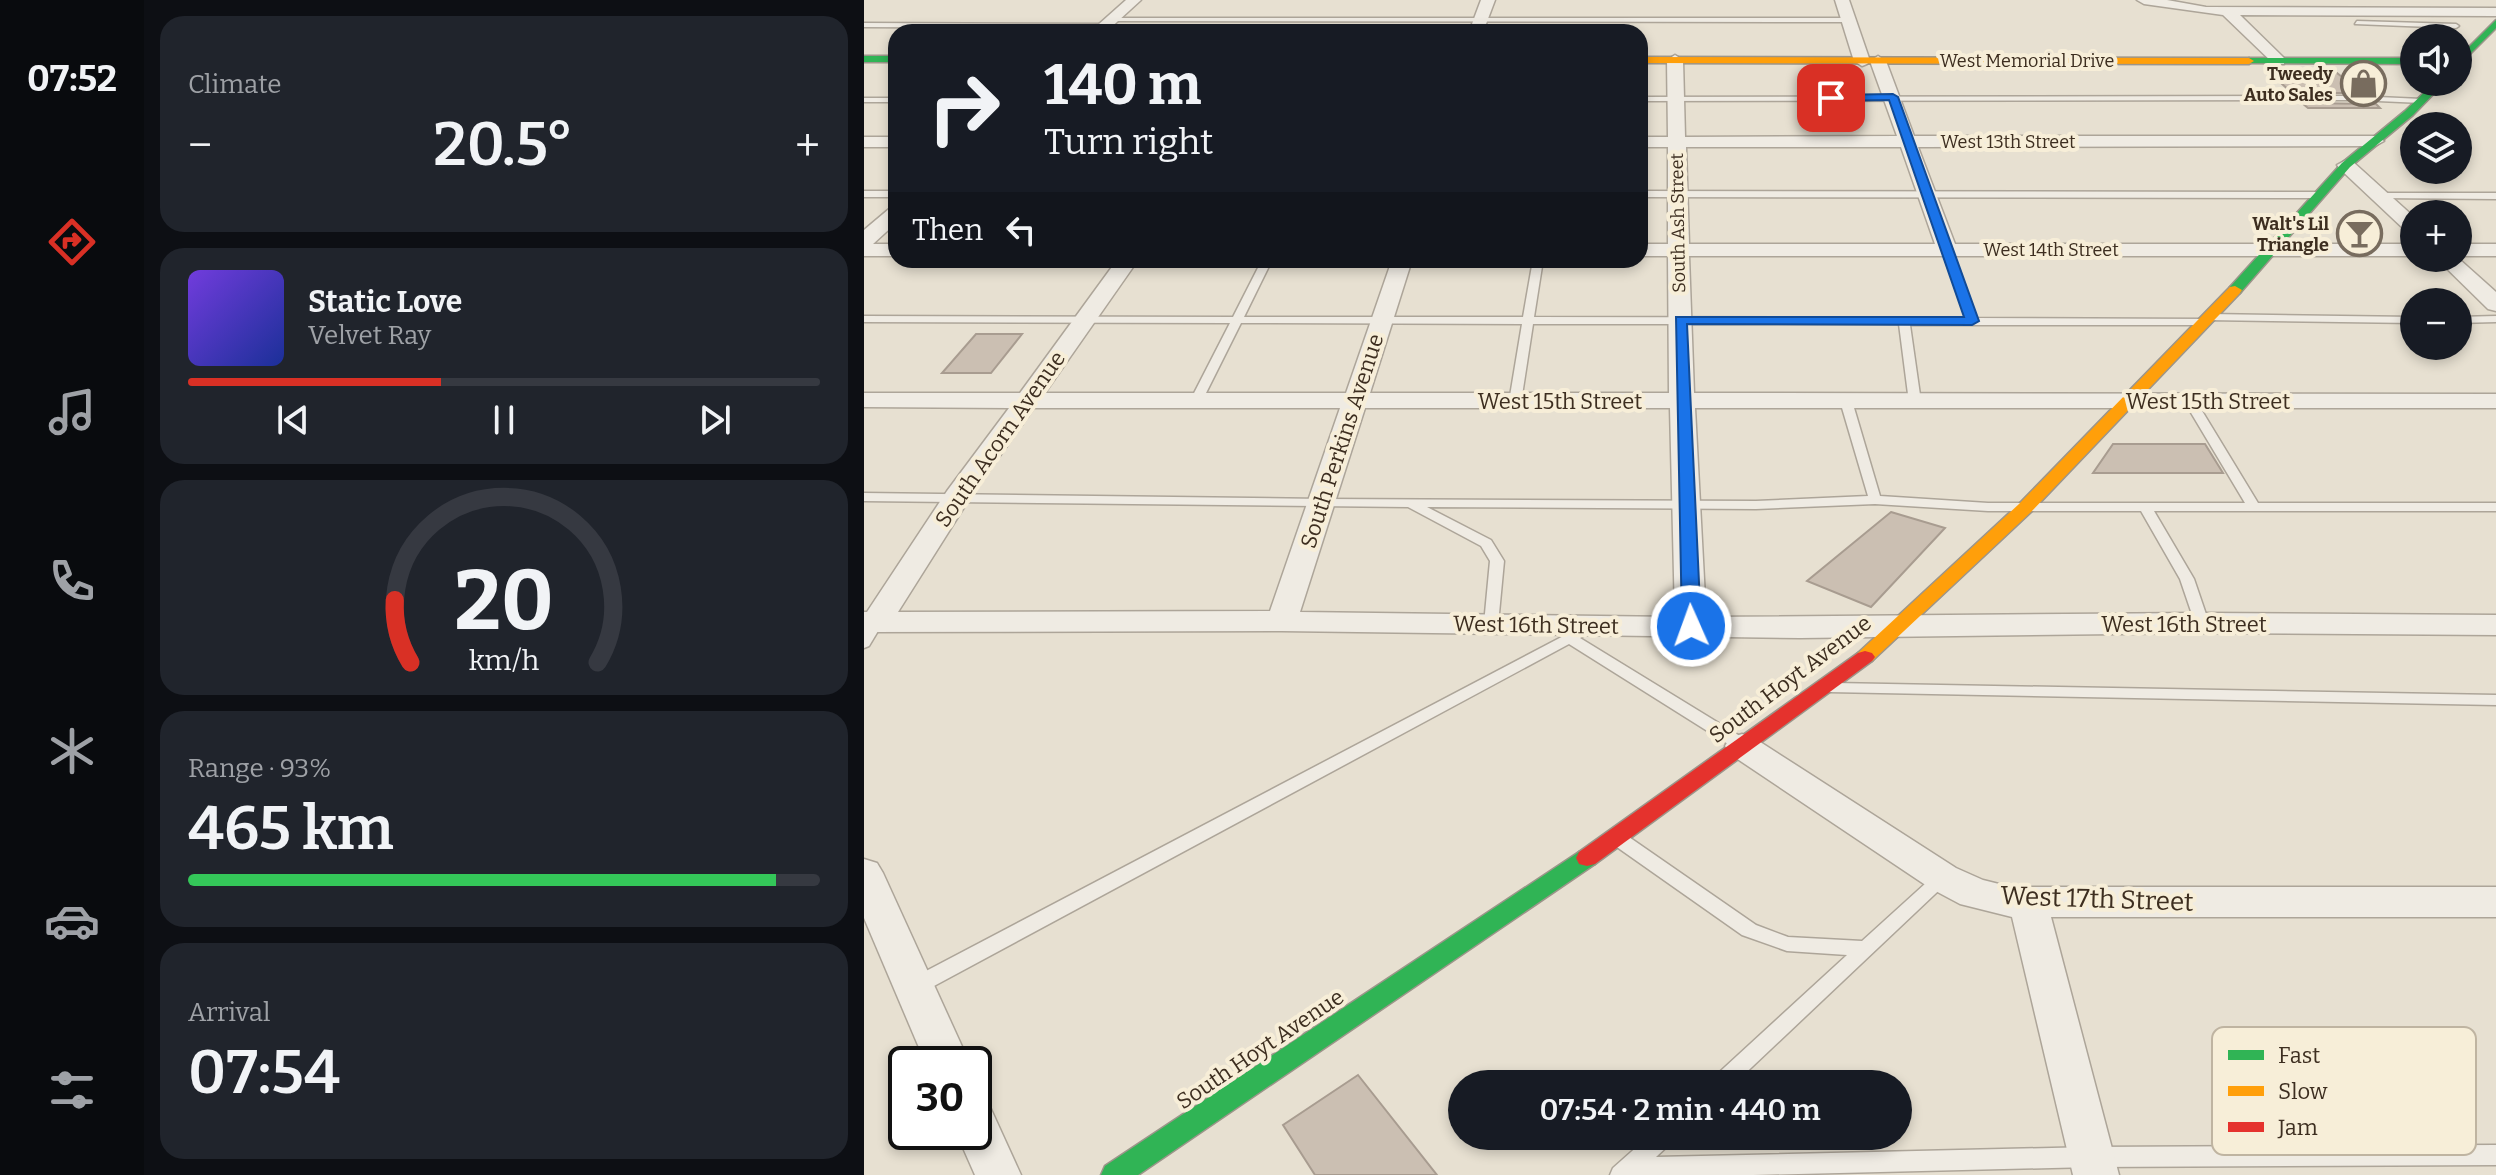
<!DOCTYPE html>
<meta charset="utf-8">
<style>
body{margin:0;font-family:Bitter,serif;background:#20242c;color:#f1f3f6;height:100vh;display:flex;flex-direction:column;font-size:30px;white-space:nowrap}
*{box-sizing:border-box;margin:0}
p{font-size:26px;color:#9ea1a6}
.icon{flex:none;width:44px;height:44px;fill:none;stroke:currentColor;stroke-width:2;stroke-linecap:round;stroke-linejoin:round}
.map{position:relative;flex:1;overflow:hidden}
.details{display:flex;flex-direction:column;gap:16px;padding:16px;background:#0d0f14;width:720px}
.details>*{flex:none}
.guide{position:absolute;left:24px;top:24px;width:760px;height:244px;border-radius:24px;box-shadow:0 4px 12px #0003;background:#171b24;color:#f1f3f6;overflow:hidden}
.tools{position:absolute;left:1536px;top:24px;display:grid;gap:16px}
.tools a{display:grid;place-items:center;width:72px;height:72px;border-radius:50%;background:#171b24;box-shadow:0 4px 12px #0003;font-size:40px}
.speed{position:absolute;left:24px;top:1046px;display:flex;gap:16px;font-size:40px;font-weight:700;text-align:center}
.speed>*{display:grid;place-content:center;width:104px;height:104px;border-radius:50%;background:#171b24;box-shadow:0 4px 12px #0003;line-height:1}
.speed .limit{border:4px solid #111;border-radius:12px;background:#fff;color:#111}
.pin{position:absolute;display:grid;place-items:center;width:68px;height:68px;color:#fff;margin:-34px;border-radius:16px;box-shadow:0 4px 12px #0006}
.me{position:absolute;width:88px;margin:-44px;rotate:358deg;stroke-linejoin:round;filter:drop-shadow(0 0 6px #0008)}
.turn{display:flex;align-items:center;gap:28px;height:168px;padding:0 24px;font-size:36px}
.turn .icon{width:104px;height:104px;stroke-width:2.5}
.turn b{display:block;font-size:56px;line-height:68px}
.then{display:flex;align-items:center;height:76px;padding:0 24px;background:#0003;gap:16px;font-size:30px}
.big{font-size:60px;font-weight:600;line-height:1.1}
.details .card{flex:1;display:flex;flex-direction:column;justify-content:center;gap:12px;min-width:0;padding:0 28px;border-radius:24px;background:#20242c}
.details .dial{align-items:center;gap:0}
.dial svg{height:208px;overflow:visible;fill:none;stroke:#363941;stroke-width:7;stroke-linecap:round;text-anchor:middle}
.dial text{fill:#f1f3f6;stroke:none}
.song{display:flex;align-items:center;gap:24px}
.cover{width:96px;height:96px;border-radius:12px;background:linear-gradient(135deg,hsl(260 70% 55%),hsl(230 70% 35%))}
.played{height:8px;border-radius:4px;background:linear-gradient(90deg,#d93025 40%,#363941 40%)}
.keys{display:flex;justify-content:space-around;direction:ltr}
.heat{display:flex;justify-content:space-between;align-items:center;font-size:44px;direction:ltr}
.charge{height:12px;border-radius:6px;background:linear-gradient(90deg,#34c759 93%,#363941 0)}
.trip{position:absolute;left:584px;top:1070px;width:464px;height:80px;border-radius:40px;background:#171b24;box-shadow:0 4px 12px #0003;font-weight:600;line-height:80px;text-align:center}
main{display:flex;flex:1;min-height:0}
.menu{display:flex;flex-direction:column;width:144px;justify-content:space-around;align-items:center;background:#090b0e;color:#9ea1a6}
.menu .icon{width:56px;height:56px}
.menu .current{color:#d93025}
.menu b{font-size:36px;color:#f1f3f6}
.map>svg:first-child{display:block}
</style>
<main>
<nav class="menu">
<b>07:52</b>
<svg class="icon current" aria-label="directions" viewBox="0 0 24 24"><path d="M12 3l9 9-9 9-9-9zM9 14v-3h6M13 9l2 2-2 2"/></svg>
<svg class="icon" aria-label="music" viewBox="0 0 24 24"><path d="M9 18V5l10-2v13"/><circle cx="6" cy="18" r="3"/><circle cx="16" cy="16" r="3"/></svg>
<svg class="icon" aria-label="phone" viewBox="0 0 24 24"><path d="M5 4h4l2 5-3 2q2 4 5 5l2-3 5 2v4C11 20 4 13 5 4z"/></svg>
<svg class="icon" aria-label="climate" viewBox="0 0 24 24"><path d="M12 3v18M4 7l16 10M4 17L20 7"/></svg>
<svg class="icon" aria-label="car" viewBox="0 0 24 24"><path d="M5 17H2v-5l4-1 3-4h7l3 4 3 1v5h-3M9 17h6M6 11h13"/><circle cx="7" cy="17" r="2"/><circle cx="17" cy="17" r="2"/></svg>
<svg class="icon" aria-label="filters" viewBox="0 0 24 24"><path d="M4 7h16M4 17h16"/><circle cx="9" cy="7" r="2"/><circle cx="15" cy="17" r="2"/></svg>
</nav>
<section class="details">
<div class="card"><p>Climate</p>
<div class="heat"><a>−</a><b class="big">20.5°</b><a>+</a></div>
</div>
<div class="card">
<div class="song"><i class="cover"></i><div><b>Static Love</b><p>Velvet Ray</p></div></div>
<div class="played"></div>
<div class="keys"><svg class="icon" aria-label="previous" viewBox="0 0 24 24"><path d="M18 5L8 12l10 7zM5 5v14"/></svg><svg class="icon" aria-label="pause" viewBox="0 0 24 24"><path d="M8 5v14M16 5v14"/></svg><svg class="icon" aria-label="next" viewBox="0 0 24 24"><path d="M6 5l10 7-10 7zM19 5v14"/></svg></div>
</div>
<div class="card dial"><svg viewBox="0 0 100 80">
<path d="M14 69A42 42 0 1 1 86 69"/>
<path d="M14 69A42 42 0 0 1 8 45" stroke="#d93025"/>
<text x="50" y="56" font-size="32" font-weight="700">20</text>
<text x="50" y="72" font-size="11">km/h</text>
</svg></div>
<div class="card"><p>Range · 93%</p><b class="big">465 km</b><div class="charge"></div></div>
<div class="card"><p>Arrival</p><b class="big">07:54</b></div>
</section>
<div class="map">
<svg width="1632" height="1175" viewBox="0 0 1632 1175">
<rect width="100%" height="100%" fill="#e7e0d1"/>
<g fill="#cbbfb2" stroke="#a89c90" stroke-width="2">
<polygon points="1406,73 1473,73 1498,93 1428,93"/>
<polygon points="1438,103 1512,104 1516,108 1444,108"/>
<polygon points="112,334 158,334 127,373 78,373"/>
<polygon points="1249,444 1341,444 1359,473 1229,473"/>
<polygon points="1027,512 1081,528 1007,607 943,581"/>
<polygon points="494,1075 573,1175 451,1175 419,1125"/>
</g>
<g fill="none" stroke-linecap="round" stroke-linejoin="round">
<defs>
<g id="lane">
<polygon points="247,18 985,18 988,20 985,22 245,21"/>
<polygon points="1493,21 1592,24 1595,26 1592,28 1491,24"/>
<polygon points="0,23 241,24 244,26 241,28 0,27"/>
<polygon points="1492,96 1558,99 1562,101 1558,103 1492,100 776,101 776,97"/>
<rect x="0" y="98" width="32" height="4"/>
<rect x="0" y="191" width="32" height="6"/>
<polygon points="776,191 1454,192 1458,195 1454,198 776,197"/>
<polygon points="1517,193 1632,193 1632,199 1514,198 1513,196"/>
<polygon points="1083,247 1088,250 1112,318 1341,319 1341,315 1345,314 1550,317 1550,323 1344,320 1344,324 1340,325 1046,325 1057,402 1051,405 1045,402 1035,324 669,324 657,402 651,405 645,402 658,324 377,323 338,401 332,404 326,401 366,323 0,322 0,316 369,317 398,260 408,260 380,317 659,317 669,260 679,260 670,317 1102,318 1078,250"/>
<polygon points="1632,316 1632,322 1594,323 1594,317"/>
<polygon points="982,398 988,401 1016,496 1124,503 1381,503 1320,401 1326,398 1332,401 1394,503 1632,503 1632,511 1290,511 1330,579 1345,623 1338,627 1331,623 1316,579 1277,511 1124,511 1011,504 892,509 563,507 627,540 640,561 634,624 627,629 620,624 626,561 617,546 544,507 0,501 0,493 458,499 892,501 1004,496 976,401"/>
<polygon points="13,617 20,621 5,646 0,648 0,631 8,618"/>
<polygon points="728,621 733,623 735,626 716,638 884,741 886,745 884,749 872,749 705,644 57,993 50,995 43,993 40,987 43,981"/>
<polygon points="970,683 1632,695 1632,705 965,692 962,688"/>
<polygon points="756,834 762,835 892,925 924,937 998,941 1073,873 1079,871 1085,873 1088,878 870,1084 846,1084 849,1078 983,955 923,951 878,935 750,845 747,840 750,835"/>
<polygon points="785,1136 811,1136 807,1143 792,1157 1228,1147 1632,1145 1632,1165 1228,1167 889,1175 746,1175 749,1168"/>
</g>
<g id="street">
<polygon points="262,0 277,0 242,32 226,32"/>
<polygon points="617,0 631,0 619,32 605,32"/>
<polygon points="971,0 985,0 1006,61 1003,64 998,66 990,61"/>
<polygon points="1273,0 1303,0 1342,7 1632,8 1632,16 1376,15 1420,58 1420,64 1410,64 1359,15 1280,4"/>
<path d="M811,55L819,60L821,137L1033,136L1006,61L1014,56L1022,61L1050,136H1511L1520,141L1511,146L1054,147L1091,244H1550V256H825L830,393L1632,394V408H831L842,617L1338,613L1632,615V635L1338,633L936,638L418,631L0,632V612H3L83,491L145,408L0,407V393H156L253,260H274L181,393H482L528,260H548L506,393H805L804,256H776V244H804V147H776V137H804L803,60ZM822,147H1037L1071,244H825ZM170,408H476L406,611L34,612L106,498ZM501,408H806L811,617L436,612Z"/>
<rect x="0" y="137" width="32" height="10"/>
<polygon points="1482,160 1488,161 1550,217 1550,234 1543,232 1476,169 1473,165"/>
<polygon points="32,207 32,223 9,244 32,244 32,256 0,256 0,230 25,209"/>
<rect x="1594" y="244" width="38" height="12"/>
<polygon points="1572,258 1594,258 1632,292 1632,311 1624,309"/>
<polygon points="878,734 890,738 1092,868 1119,880 1147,887 1632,887 1632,917 1187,917 1255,1175 1209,1175 1148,917 1096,904 1066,888 866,754 861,746 866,738"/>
<polygon points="0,859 13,863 19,873 106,1064 62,1064 0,918"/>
<polygon points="110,1101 126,1107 157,1175 111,1175 92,1132 110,1132"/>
</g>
<g id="fast">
<polygon points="1632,20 1632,28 1594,66 1594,58"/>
<rect x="0" y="56" width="32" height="6"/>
<polygon points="1385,58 1550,58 1550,64 1382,63"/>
<polygon points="1571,82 1581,82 1549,115 1486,167 1376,293 1366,293 1366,287 1478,163 1541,111"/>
<polygon points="723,850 731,852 734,858 731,864 274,1175 237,1175 241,1166 715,852"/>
</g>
<g id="slow">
<polygon points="776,57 1385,58 1390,61 1385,64 776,63"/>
<polygon points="1371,286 1378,290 1376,293 1167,512 1008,661 994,661 991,657 994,653 1155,504 1366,287"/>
</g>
<polygon id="jam" points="1001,651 1008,653 1011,657 1008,661 731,864 723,866 715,864 712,858 715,852 994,653"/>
</defs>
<use href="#lane" stroke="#ada599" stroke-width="3"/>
<use href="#street" stroke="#ada599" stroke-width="3"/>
<use href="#fast" stroke="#9c958a" stroke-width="3"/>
<use href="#slow" stroke="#9c958a" stroke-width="3"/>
<use href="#jam" stroke="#9c958a" stroke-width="3"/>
<use href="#lane" fill="#efebe3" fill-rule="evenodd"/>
<use href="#street" fill="#efebe3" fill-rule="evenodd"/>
<use href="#fast" fill="#30b455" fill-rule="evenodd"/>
<use href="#slow" fill="#ff9f0a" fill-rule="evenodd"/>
<use href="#jam" fill="#e5322d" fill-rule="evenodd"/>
</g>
<polygon fill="#1a73e8" stroke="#114b97" stroke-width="2" points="1029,94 1034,97 1115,321 1108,325 823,324 837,626 827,632 821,630 818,626 812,317 1100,317 1025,100 967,101 962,98 967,95"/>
<defs>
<symbol id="shop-ring" viewBox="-11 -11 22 22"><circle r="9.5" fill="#f7eed8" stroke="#786c5e" stroke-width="1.5"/><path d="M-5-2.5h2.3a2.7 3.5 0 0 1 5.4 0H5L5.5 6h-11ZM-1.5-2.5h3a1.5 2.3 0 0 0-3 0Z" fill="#786c5e"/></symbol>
<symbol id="bar-ring" viewBox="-11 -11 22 22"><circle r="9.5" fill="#f7eed8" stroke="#786c5e" stroke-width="1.5"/><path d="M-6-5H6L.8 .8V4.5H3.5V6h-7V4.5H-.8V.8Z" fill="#786c5e"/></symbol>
</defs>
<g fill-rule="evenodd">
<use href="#shop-ring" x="1474" y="58" width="51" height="51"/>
<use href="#bar-ring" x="1470" y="208" width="51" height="51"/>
</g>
<g text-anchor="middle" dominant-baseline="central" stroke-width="8" stroke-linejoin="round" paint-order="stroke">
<g font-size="18" fill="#3d2e20" stroke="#f7eed8">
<text x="1163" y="61">West Memorial Drive</text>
<text x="1144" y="142">West 13th Street</text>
<text transform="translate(814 223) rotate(-91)">South Ash Street</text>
<text x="1187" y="250">West 14th Street</text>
</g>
<g font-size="18" font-weight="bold" fill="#3d2e20" stroke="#f7eed8" text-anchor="end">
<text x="1469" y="74">Tweedy<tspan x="1469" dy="21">Auto Sales</tspan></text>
<text x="1465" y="224">Walt's Lil<tspan x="1465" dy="21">Triangle</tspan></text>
</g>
<g font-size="22" fill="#3d2e20" stroke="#f7eed8">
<text x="696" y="401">West 15th Street</text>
<text x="1344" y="401">West 15th Street</text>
<text transform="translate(136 439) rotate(-55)">South Acorn Avenue</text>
<text transform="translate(478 441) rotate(-72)">South Perkins Avenue</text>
<text x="1320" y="624">West 16th Street</text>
<text transform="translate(672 625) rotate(1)">West 16th Street</text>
<text transform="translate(926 679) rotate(-37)">South Hoyt Avenue</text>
<text transform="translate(396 1049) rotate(-34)">South Hoyt Avenue</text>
</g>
<g font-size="26" fill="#3d2e20" stroke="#f7eed8">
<text transform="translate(1233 899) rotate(2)">West 17th Street</text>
</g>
</g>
<rect x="1348" y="1027" width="264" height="128" rx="12" fill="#f7eed8" stroke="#bfb4a1" stroke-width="2"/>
<rect x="1364" y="1050" width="36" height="10" fill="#30b455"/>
<rect x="1364" y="1086" width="36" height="10" fill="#ff9f0a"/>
<rect x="1364" y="1122" width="36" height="10" fill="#e5322d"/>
<g font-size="22" fill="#3d2e20">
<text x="1414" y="1063">Fast</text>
<text x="1414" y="1099">Slow</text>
<text x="1414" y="1135">Jam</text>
</g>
</svg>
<div class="tools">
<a><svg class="icon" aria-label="sound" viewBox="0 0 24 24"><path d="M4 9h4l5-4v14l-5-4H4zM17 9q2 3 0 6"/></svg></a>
<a><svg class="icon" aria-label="layers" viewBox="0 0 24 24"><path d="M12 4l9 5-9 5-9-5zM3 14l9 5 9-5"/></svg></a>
<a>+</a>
<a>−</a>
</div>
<div class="speed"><div class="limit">30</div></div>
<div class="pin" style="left:967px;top:98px;background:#d93025"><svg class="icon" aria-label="arrive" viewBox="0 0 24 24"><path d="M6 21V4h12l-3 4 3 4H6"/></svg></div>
<svg class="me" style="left:827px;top:626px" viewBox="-20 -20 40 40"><circle r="17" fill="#1a73e8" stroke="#fff" stroke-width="3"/><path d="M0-11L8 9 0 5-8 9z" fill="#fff"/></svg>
<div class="trip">07:54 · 2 min · 440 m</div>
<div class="guide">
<div class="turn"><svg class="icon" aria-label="right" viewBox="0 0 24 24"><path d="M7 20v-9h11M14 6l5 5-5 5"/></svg><div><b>140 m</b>Turn right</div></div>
<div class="then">Then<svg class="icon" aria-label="left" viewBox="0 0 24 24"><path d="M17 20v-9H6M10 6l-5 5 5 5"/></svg></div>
</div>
</div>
</main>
